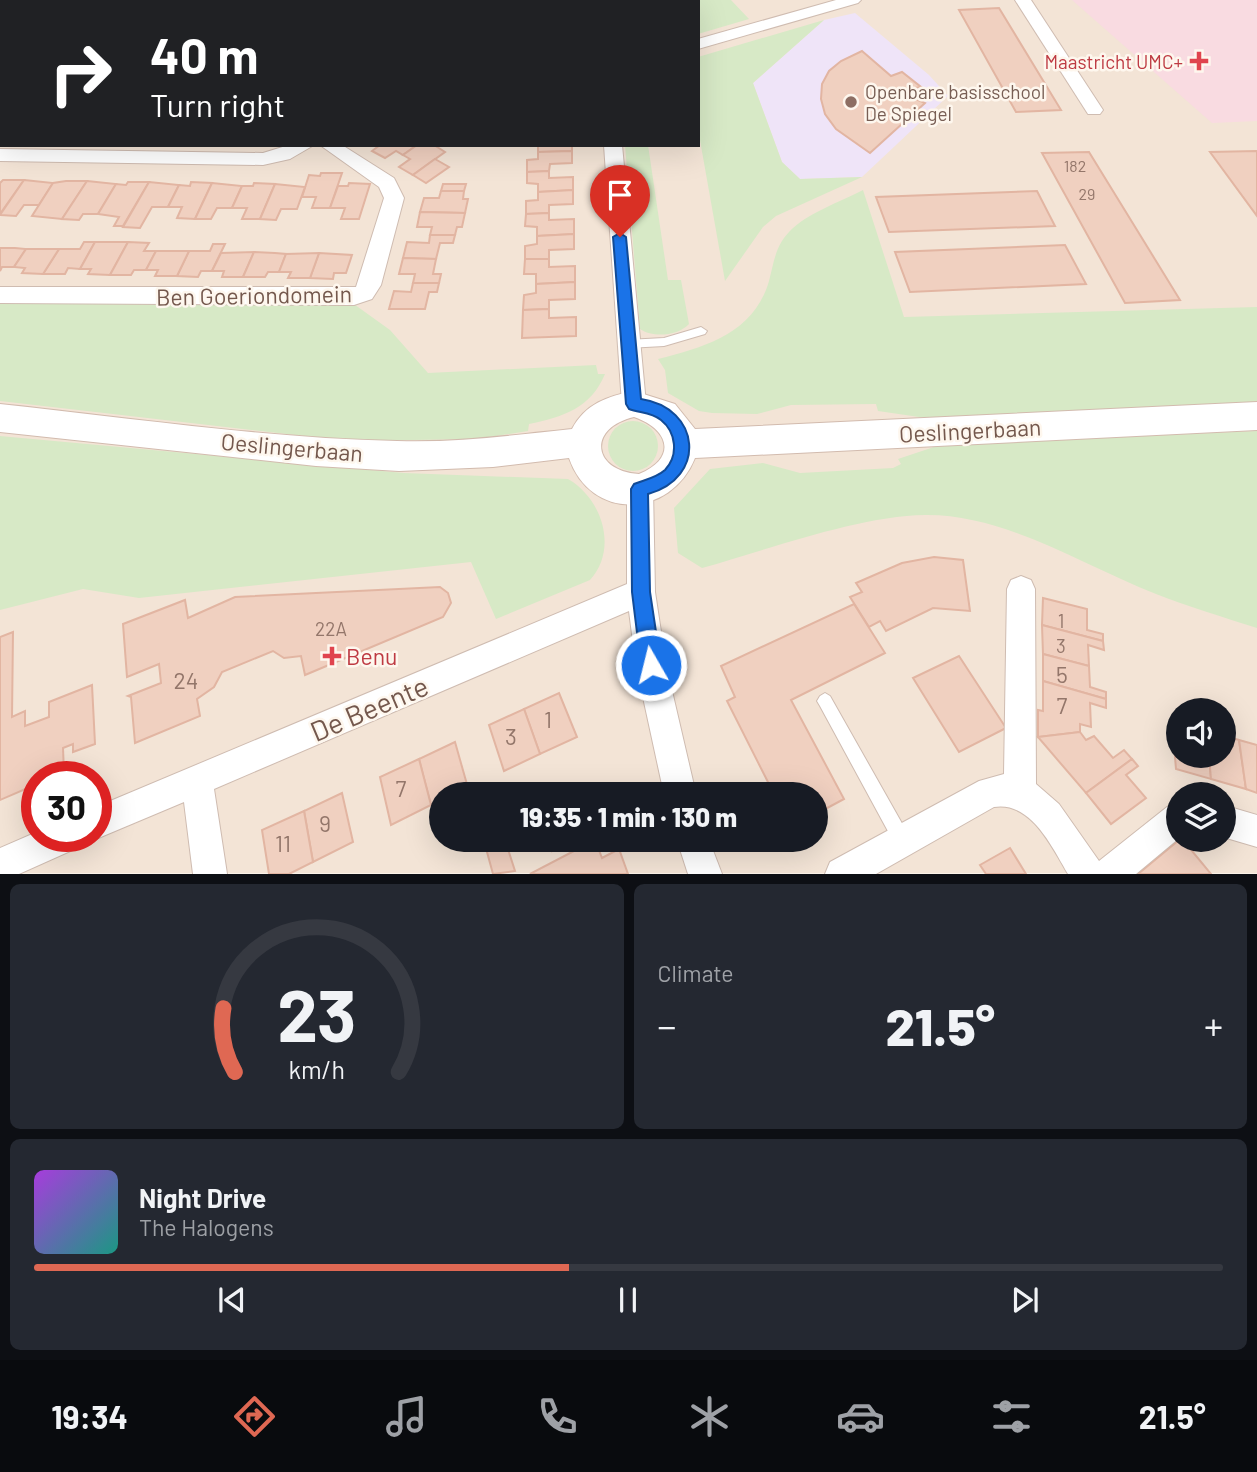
<!DOCTYPE html>
<meta charset="utf-8">
<style>
body{margin:0;font-family:Barlow,sans-serif;background:#242831;color:#f1f3f6;height:100vh;display:flex;flex-direction:column;font-size:26px;white-space:nowrap}
*{box-sizing:border-box;margin:0}
p{font-size:23px;color:#9ea1a6}
.icon{flex:none;width:38px;height:38px;fill:none;stroke:currentColor;stroke-width:2;stroke-linecap:round;stroke-linejoin:round}
.map{position:relative;height:874px;overflow:hidden}
.details{display:flex;flex-direction:column;gap:10px;padding:10px;background:#0d0f14;flex:1}
.details>*{flex:none}
.banner{position:absolute;left:0px;top:0px;width:700px;height:147px;box-shadow:0 7px 28px #0002;background:#202124;color:#fff;overflow:hidden}
.fabs{position:absolute;left:1166px;top:698px;display:grid;gap:14px}
.fabs a{display:grid;place-items:center;width:70px;height:70px;border-radius:50%;background:#171b24;box-shadow:0 7px 28px #0002;font-size:35px}
.speed{position:absolute;left:21px;top:761px;display:flex;gap:14px;font-size:35px;font-weight:700;text-align:center}
.speed>*{display:grid;place-content:center;width:91px;height:91px;border-radius:50%;background:#171b24;box-shadow:0 7px 28px #0002;line-height:1}
.speed .limit{border:10px solid #d22;background:#fff;color:#111}
.pin{position:absolute;display:grid;place-items:center;width:60px;height:60px;color:#fff;margin:-72px -30px;border-radius:50% 50% 50% 0;rotate:-45deg;box-shadow:0 0 7px #0007}
.pin .icon{rotate:45deg}
.me{position:absolute;width:77px;margin:-38px;rotate:352deg;stroke-linejoin:round;filter:drop-shadow(0 0 5px #0008)}
.turn{display:flex;align-items:center;gap:24px;height:147px;padding:0 35px;font-size:32px}
.turn .icon{width:91px;height:91px;stroke-width:2.5}
.turn b{display:block;font-size:49px;line-height:60px}
.big{font-size:52px;font-weight:800;line-height:1.1}
.details .card{flex:1;display:flex;flex-direction:column;justify-content:center;gap:10px;min-width:0;padding:0 24px;border-radius:10px;background:#242831}
.details .dial{align-items:center;gap:0}
.dial svg{height:182px;overflow:visible;fill:none;stroke:#363941;stroke-width:7;stroke-linecap:round;text-anchor:middle}
.dial text{fill:#f1f3f6;stroke:none}
.song{display:flex;align-items:center;gap:21px}
.cover{width:84px;height:84px;border-radius:10px;background:linear-gradient(135deg,hsl(280 70% 55%),hsl(170 70% 35%))}
.played{height:7px;border-radius:4px;background:linear-gradient(90deg,#df6853 45%,#363941 45%)}
.keys{display:flex;justify-content:space-around;direction:ltr}
.heat{display:flex;justify-content:space-between;align-items:center;font-size:38px;direction:ltr}
.details .tiles{flex:1;display:grid;gap:10px;grid-template-columns:1fr 1fr}
.card:last-child{grid-column:span 2}
.trip{position:absolute;left:429px;top:782px;width:399px;height:70px;border-radius:35px;background:#171b24;box-shadow:0 7px 28px #0002;font-weight:800;line-height:70px;text-align:center}
.dock{display:flex;height:112px;justify-content:space-around;align-items:center;background:#090b0e;color:#9ea1a6}
.dock .icon{width:49px;height:49px}
.dock .current{color:#df6853}
.dock b{font-size:32px;color:#f1f3f6}
.map>svg:first-child{display:block}
</style>
<div class="map">
<svg width="1257" height="874" viewBox="0 0 1257 874">
<rect width="100%" height="100%" fill="#fbf2e8"/>
<path fill="#f3e4d6" fill-rule="evenodd" d="M0,0H1257V873H0ZM2,2H698V145H2ZM1178,710H1223V756H1178ZM37,777H96V836H37ZM441,794H816V840H441ZM1178,794H1223V840H1178Z"/>
<polygon fill="#efe4f8" points="855,13 929,75 948,96 862,177 800,179 782,162 753,83 824,20"/>
<polygon fill="#f9dbe1" points="1072,0 1257,0 1257,121 1212,123"/>
<g fill="#d7e9c6">
<polygon points="445,0 731,0 749,19 698,34 698,2"/>
<polygon points="824,20 753,83 782,162 800,179 862,177 776,216 763,227 725,281 698,129 698,57"/>
<path d="M625,145H648L668,280H681L689,324C678,336 653,338 640,329Z"/>
<path d="M863,190L904,317L1257,307V402L926,418L878,411L876,404L791,405L757,414L712,413L699,411L668,393L665,370L658,359C706,347 754,333 769,281C774,262 775,247 789,232C807,213 840,202 863,190Z"/>
<path d="M0,299L351,302L390,330L428,373L596,365L598,374H605C591,408 563,417 529,424L528,431L477,439L348,441L0,401Z"/>
<circle cx="633" cy="446" r="25"/>
<path d="M1257,431V628C1223,617 1189,607 1156,594C1082,565 1005,514 925,515C858,516 767,550 702,568L678,553L674,508L710,469L763,463L800,473L893,468L901,464L898,459L940,445Z"/>
<path d="M0,436L404,473L568,479C603,499 618,550 590,580L496,619L471,562L139,598L83,589L0,610Z"/>
</g>
<g fill="#f0d0c0" stroke="#e2b5a2" stroke-width="2">
<polygon points="999,8 1061,110 1016,112 959,10"/>
<polygon points="862,51 891,76 902,72 921,87 897,91 925,103 870,153 836,129 825,114 821,99 822,84 829,71 841,61"/>
<polygon points="380,145 417,145 403,155 396,151 385,158 372,151"/>
<polygon points="417,145 434,145 445,152 413,175 399,167 410,159 403,155"/>
<polygon points="538,145 572,145 572,151 538,152"/>
<polygon points="572,151 572,163 550,164 549,171 527,172 527,160 538,159 538,152"/>
<polygon points="1257,151 1257,216 1210,152"/>
<polygon points="1089,152 1180,300 1125,303 1042,153"/>
<polygon points="435,159 449,167 426,183 413,175"/>
<polygon points="549,171 549,178 573,177 573,190 538,192 538,184 527,183 527,172"/>
<polygon points="321,173 342,173 330,208 312,208 316,197 302,197 309,175 320,176"/>
<polygon points="3,180 24,180 0,214 0,183"/>
<polygon points="24,180 53,183 39,205 24,205 16,216 0,215"/>
<polygon points="66,181 87,181 62,219 32,216 53,183"/>
<polygon points="87,181 116,184 98,214 83,214 79,220 62,219"/>
<polygon points="128,182 149,182 123,226 114,226 119,217 98,214 116,184 126,185"/>
<polygon points="149,182 179,185 168,207 152,207 140,228 123,227"/>
<polygon points="191,182 212,183 195,219 177,218 182,207 168,207 179,185 190,186"/>
<polygon points="212,183 242,186 232,208 217,208 211,219 195,219"/>
<polygon points="254,183 275,184 260,219 242,219 247,208 232,208 242,186 253,186"/>
<polygon points="349,183 370,184 359,219 341,219 345,208 330,208 338,186 348,186"/>
<polygon points="275,184 305,187 297,209 281,209 276,220 260,219"/>
<polygon points="443,184 466,184 464,191 441,191"/>
<polygon points="573,190 573,204 549,205 549,213 526,214 526,201 538,200 538,192"/>
<polygon points="441,191 464,191 463,199 468,199 465,213 420,212 424,198 439,198"/>
<polygon points="1037,191 1055,226 889,232 876,197"/>
<polygon points="420,212 465,213 462,227 457,227 455,235 430,235 432,227 417,227"/>
<polygon points="549,213 549,220 574,219 574,234 537,236 537,227 525,226 526,214"/>
<polygon points="574,234 574,249 549,250 549,259 525,259 525,246 537,244 537,236"/>
<polygon points="430,235 455,235 453,243 440,243 436,259 403,258 407,242 429,243"/>
<polygon points="84,242 95,242 80,269 68,268 65,274 43,274 59,249 80,249"/>
<polygon points="95,242 128,242 110,275 88,274 91,269 80,269"/>
<polygon points="128,242 149,243 144,251 156,251 146,270 134,270 131,275 110,275"/>
<polygon points="213,244 225,244 212,271 201,271 198,277 177,276 189,251 210,251"/>
<polygon points="1065,245 1086,284 910,292 895,252"/>
<polygon points="0,248 15,248 26,249 14,267 2,267 0,271"/>
<polygon points="26,249 59,249 43,274 22,273 25,268 14,267"/>
<polygon points="156,251 189,251 177,276 155,276 158,270 146,270"/>
<polygon points="254,252 243,277 222,277 224,271 212,271 221,253"/>
<polygon points="254,252 275,253 286,254 279,272 268,272 265,277 243,277"/>
<polygon points="319,253 352,255 346,273 334,273 333,279 310,278"/>
<polygon points="319,253 310,278 288,278 291,272 279,272 286,254"/>
<polygon points="403,258 436,259 433,274 441,274 439,283 413,283 415,274 399,274"/>
<polygon points="525,259 549,259 549,267 575,266 575,282 536,284 536,274 524,274"/>
<polygon points="575,282 575,299 549,300 549,309 523,310 524,295 536,293 536,284"/>
<polygon points="413,283 439,283 437,292 429,292 425,309 389,309 394,291 411,292"/>
<polygon points="549,309 549,318 576,317 576,336 522,338 523,310"/>
<polygon points="934,557 963,560 970,611 933,608 886,631 880,621 869,627 850,597 862,592 856,583 902,563"/>
<polygon points="440,587 448,593 451,603 443,617 305,675 301,656 284,658 273,651 222,672 214,687 197,699 200,716 135,743 131,697 128,696 161,683 159,664 127,677 123,624 185,600 188,618 235,597"/>
<polygon points="1043,598 1087,609 1087,630 1103,634 1103,641 1042,625"/>
<polygon points="854,604 885,653 791,700 844,799 816,814 816,794 774,794 727,701 735,697 721,666"/>
<polygon points="1042,625 1103,641 1104,650 1088,645 1089,666 1043,654"/>
<polygon points="13,632 12,717 25,711 25,726 49,717 49,702 92,685 95,744 73,752 73,744 63,748 64,773 54,777 37,777 37,784 0,800 0,637"/>
<polygon points="1043,654 1089,666 1090,687 1106,692 1106,699 1043,681"/>
<polygon points="959,656 1006,728 959,752 913,678"/>
<polygon points="1043,681 1106,699 1106,708 1090,703 1091,727 1080,724 1080,732 1038,737 1038,710 1043,711"/>
<polygon points="559,693 577,737 540,754 524,709"/>
<polygon points="524,709 540,754 504,771 489,725"/>
<polygon points="1172,721 1178,722 1178,756 1209,756 1211,779 1176,769"/>
<polygon points="1080,732 1086,740 1094,736 1113,758 1124,750 1132,759 1086,793 1038,737"/>
<polygon points="1223,735 1239,740 1246,789 1211,779 1209,756 1223,756"/>
<polygon points="1239,740 1257,745 1257,793 1246,789"/>
<polygon points="455,742 468,788 455,794 441,794 441,801 431,805 419,759"/>
<polygon points="419,759 431,805 391,825 380,777"/>
<polygon points="1132,759 1138,766 1126,775 1146,798 1111,824 1086,793"/>
<polygon points="342,793 353,842 313,862 304,811"/>
<polygon points="304,811 313,862 289,874 269,874 262,830"/>
<polygon points="505,840 515,871 493,874 484,841"/>
<polygon points="548,840 573,840 552,851"/>
<polygon points="595,840 602,858 619,849 628,874 530,874"/>
<polygon points="1179,840 1183,840 1211,874 1138,874"/>
<polygon points="1010,848 1026,874 986,874 980,865"/>
</g>
<g fill="none" stroke-linecap="round" stroke-linejoin="round">
<defs>
<g id="service">
<polygon points="701,327 707,331 705,334 664,346 627,348 621,344 627,340 664,338"/>
<polygon points="825,693 830,696 908,834 910,840 908,846 902,848 896,846 820,706 817,701 820,696"/>
</g>
<g id="minor">
<polygon points="0,0 15,0 2,2 2,6"/>
<polygon points="310,0 333,0 308,2"/>
<polygon points="424,0 440,0 441,2 425,2"/>
<polygon points="836,0 861,0 858,3 698,49 698,39"/>
<polygon points="1015,0 1031,0 1103,110 1100,114 1088,114"/>
<polygon points="289,145 314,145 290,159 263,165 0,161 0,149 263,153"/>
<polygon points="320,145 342,145 394,178 404,198 381,285 372,299 354,305 0,303 0,287 356,287 384,198 379,187"/>
<polygon points="604,145 622,145 646,404 642,411 634,414 626,411 622,404"/>
<polygon points="640,478 649,481 653,489 655,592 666,665 696,794 664,794 636,665 629,611 214,789 227,874 193,874 184,802 96,839 89,836 96,836 96,807 627,584 627,489 631,481"/>
<path d="M1021,576L1031,580L1035,589L1036,784L1059,804L1099,861L1167,807L1178,802V839L1136,874H1068C1052,847 1031,801 994,807L876,874H825L830,862L979,781L1004,774L1007,589L1011,580Z"/>
<polygon points="1223,805 1257,815 1257,847 1223,837"/>
<polygon points="37,832 37,836 81,836 77,848 19,874 0,874 0,848"/>
<polygon points="677,840 709,840 722,874 688,874"/>
</g>
<path id="secondary" d="M634,391L675,404L695,429L1257,402V430L695,458C671,518 591,522 569,458L493,467L399,471L316,466L0,432V404C132,418 265,438 397,441C456,443 515,435 572,429C585,404 608,396 634,391ZM634,417C669,429 678,458 639,474C592,471 587,428 634,417Z"/>
</defs>
<use href="#service" stroke="#cfbcb1" stroke-width="2"/>
<use href="#minor" stroke="#cfbcb1" stroke-width="2"/>
<use href="#secondary" stroke="#d2bbae" stroke-width="2"/>
<use href="#service" fill="#fff" fill-rule="evenodd"/>
<use href="#minor" fill="#fff" fill-rule="evenodd"/>
<use href="#secondary" fill="#fff" fill-rule="evenodd"/>
</g>
<path fill="#1a73e8" stroke="#114b97" stroke-width="2" d="M620,233L626,237L641,399C701,408 707,478 648,494L650,592L661,665L658,671L651,674L644,671L641,665L632,592L631,489L634,484C644,480 656,478 665,470C679,455 676,432 661,420C651,412 639,413 629,409L626,404L613,237Z"/>
<g fill="#e0444e" stroke="#fef7ee" stroke-width="2.5">
<path d="M1195.5 50.5h7v7h7v7h-7v7h-7v-7h-7v-7h7z"/>
<path d="M328.5 645.5h7v7h7v7h-7v7h-7v-7h-7v-7h7z"/>
</g>
<circle fill="#8d6e63" stroke="#fef7ee" stroke-width="2.5" cx="851" cy="102" r="7"/>
<g text-anchor="middle" dominant-baseline="central" stroke-width="5" stroke-linejoin="round" paint-order="stroke">
<g font-size="16" fill="#93766a">
<text x="1075" y="165">182</text>
<text x="1087" y="193">29</text>
</g>
<g font-size="19" fill="#be3a42" stroke="#fef7ee" text-anchor="end">
<text x="1183" y="61">Maastricht UMC+</text>
</g>
<g font-size="19" fill="#785e54" stroke="#fef7ee" text-anchor="start">
<text x="865" y="91">Openbare basisschool<tspan x="865" dy="22">De Spiegel</tspan></text>
</g>
<g font-size="19" fill="#93766a">
<text x="1061" y="620">1</text>
<text x="331" y="628">22A</text>
<text x="1061" y="645">3</text>
</g>
<g font-size="23" fill="#74584d" stroke="#fef7ee">
<text transform="translate(254 295) rotate(-1)">Ben Goeriondomein</text>
<text transform="translate(970 430) rotate(-3)">Oeslingerbaan</text>
<text transform="translate(292 447) rotate(5)">Oeslingerbaan</text>
</g>
<g font-size="23" fill="#be3a42" stroke="#fef7ee" text-anchor="start">
<text x="346" y="656">Benu</text>
</g>
<g font-size="23" fill="#93766a">
<text x="1062" y="674">5</text>
<text x="186" y="680">24</text>
<text x="1062" y="705">7</text>
<text x="548" y="719">1</text>
<text x="511" y="736">3</text>
<text x="401" y="788">7</text>
<text x="325" y="823">9</text>
<text x="283" y="843">11</text>
</g>
<g font-size="28" fill="#74584d" stroke="#fef7ee">
<text transform="translate(369 708) rotate(-23)">De Beente</text>
</g>
</g>
</svg>
<div class="fabs">
<a><svg class="icon" aria-label="sound" viewBox="0 0 24 24"><path d="M4 9h4l5-4v14l-5-4H4zM17 9q2 3 0 6"/></svg></a>
<a><svg class="icon" aria-label="layers" viewBox="0 0 24 24"><path d="M12 4l9 5-9 5-9-5zM3 14l9 5 9-5"/></svg></a>
</div>
<div class="speed"><div class="limit">30</div></div>
<div class="pin" style="left:620px;top:237px;background:#d93025"><svg class="icon" aria-label="arrive" viewBox="0 0 24 24"><path d="M6 21V4h12l-3 4 3 4H6"/></svg></div>
<svg class="me" style="left:651px;top:665px" viewBox="-20 -20 40 40"><circle r="17" fill="#1a73e8" stroke="#fff" stroke-width="3"/><path d="M0-11L8 9 0 5-8 9z" fill="#fff"/></svg>
<div class="trip">19:35 · 1 min · 130 m</div>
<div class="banner">
<div class="turn"><svg class="icon" aria-label="right" viewBox="0 0 24 24"><path d="M7 20v-9h11M14 6l5 5-5 5"/></svg><div><b>40 m</b>Turn right</div></div>
</div>
</div>
<section class="details">
<div class="tiles">
<div class="card dial"><svg viewBox="0 0 100 80">
<path d="M14 69A42 42 0 1 1 86 69"/>
<path d="M14 69A42 42 0 0 1 9 41" stroke="#df6853"/>
<text x="50" y="56" font-size="32" font-weight="700">23</text>
<text x="50" y="72" font-size="11">km/h</text>
</svg></div>
<div class="card"><p>Climate</p>
<div class="heat"><a>−</a><b class="big">21.5°</b><a>+</a></div>
</div>
<div class="card">
<div class="song"><i class="cover"></i><div><b>Night Drive</b><p>The Halogens</p></div></div>
<div class="played"></div>
<div class="keys"><svg class="icon" aria-label="previous" viewBox="0 0 24 24"><path d="M18 5L8 12l10 7zM5 5v14"/></svg><svg class="icon" aria-label="pause" viewBox="0 0 24 24"><path d="M8 5v14M16 5v14"/></svg><svg class="icon" aria-label="next" viewBox="0 0 24 24"><path d="M6 5l10 7-10 7zM19 5v14"/></svg></div>
</div>
</div>
</section>
<nav class="dock">
<b>19:34</b>
<svg class="icon current" aria-label="directions" viewBox="0 0 24 24"><path d="M12 3l9 9-9 9-9-9zM9 14v-3h6M13 9l2 2-2 2"/></svg>
<svg class="icon" aria-label="music" viewBox="0 0 24 24"><path d="M9 18V5l10-2v13"/><circle cx="6" cy="18" r="3"/><circle cx="16" cy="16" r="3"/></svg>
<svg class="icon" aria-label="phone" viewBox="0 0 24 24"><path d="M5 4h4l2 5-3 2q2 4 5 5l2-3 5 2v4C11 20 4 13 5 4z"/></svg>
<svg class="icon" aria-label="climate" viewBox="0 0 24 24"><path d="M12 3v18M4 7l16 10M4 17L20 7"/></svg>
<svg class="icon" aria-label="car" viewBox="0 0 24 24"><path d="M5 17H2v-5l4-1 3-4h7l3 4 3 1v5h-3M9 17h6M6 11h13"/><circle cx="7" cy="17" r="2"/><circle cx="17" cy="17" r="2"/></svg>
<svg class="icon" aria-label="filters" viewBox="0 0 24 24"><path d="M4 7h16M4 17h16"/><circle cx="9" cy="7" r="2"/><circle cx="15" cy="17" r="2"/></svg>
<b>21.5°</b>
</nav>
